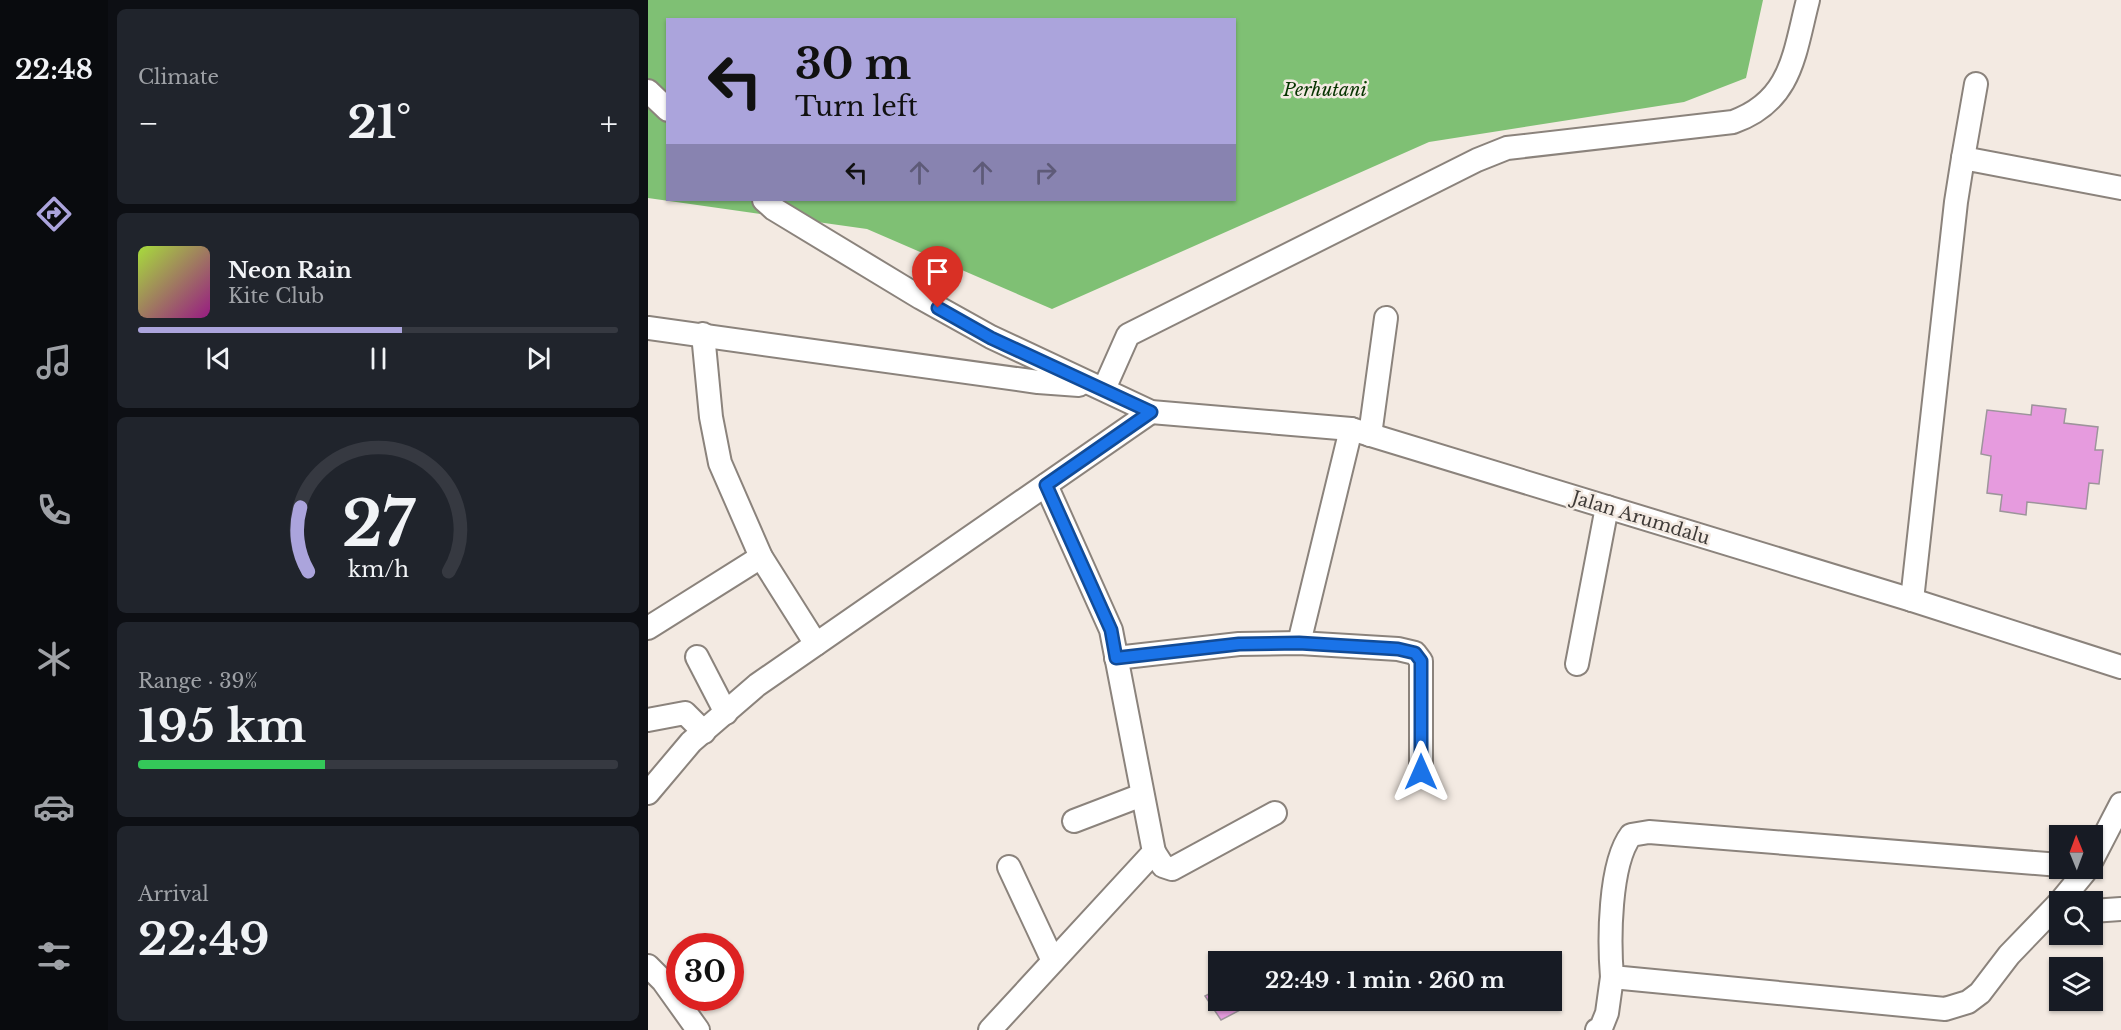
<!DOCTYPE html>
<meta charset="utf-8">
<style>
body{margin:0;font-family:"Libre Baskerville",serif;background:#20242c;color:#f1f3f6;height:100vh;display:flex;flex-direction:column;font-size:22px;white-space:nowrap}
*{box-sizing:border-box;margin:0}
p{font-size:20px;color:#9ea1a6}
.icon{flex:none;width:33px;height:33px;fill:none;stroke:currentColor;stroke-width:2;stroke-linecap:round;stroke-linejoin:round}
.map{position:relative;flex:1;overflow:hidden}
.panel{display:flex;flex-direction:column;gap:9px;padding:9px;background:#0d0f14;width:540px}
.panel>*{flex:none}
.banner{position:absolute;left:18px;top:18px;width:570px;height:183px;border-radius:0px;box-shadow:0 2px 4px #0004;background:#aba4dc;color:#111;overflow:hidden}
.needle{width:39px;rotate:359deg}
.fabs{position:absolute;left:1401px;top:825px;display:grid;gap:12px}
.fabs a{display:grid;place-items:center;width:54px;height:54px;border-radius:0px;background:#171b24;box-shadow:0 2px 4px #0004;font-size:30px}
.speed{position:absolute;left:18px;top:933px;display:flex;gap:12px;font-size:30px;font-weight:700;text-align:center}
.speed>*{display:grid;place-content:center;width:78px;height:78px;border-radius:50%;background:#171b24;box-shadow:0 2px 4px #0004;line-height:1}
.speed .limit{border:9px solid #d22;background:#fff;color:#111}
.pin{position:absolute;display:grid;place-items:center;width:51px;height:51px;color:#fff;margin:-62px -26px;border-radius:50% 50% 50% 0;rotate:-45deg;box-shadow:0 0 6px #0007}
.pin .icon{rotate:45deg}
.me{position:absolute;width:66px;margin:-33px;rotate:0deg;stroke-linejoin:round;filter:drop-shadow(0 0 4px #0008)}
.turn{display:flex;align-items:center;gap:21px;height:126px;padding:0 30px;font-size:27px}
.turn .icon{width:78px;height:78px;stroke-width:2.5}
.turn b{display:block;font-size:42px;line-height:51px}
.lanes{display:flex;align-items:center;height:57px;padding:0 30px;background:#0003;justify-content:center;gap:30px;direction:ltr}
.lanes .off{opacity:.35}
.big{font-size:45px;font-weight:700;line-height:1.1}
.panel .tile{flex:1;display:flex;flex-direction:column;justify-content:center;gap:9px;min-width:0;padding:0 21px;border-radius:9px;background:#20242c}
.panel .dial{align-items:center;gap:0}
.dial svg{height:156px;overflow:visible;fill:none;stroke:#363941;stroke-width:7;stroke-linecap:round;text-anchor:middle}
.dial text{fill:#f1f3f6;stroke:none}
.song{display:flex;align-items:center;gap:18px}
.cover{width:72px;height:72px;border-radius:9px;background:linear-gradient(135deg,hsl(80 70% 55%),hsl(310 70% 35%))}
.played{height:6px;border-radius:3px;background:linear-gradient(90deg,#aba4dc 55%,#363941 55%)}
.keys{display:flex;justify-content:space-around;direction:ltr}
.heat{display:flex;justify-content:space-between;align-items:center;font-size:33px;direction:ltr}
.charge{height:9px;border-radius:4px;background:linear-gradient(90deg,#34c759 39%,#363941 0)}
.trip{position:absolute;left:560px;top:951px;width:354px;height:60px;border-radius:0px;background:#171b24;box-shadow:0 2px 4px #0004;font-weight:700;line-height:60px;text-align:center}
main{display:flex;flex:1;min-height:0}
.tabs{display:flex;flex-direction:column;width:108px;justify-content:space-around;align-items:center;background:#090b0e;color:#9ea1a6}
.tabs .icon{width:42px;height:42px}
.tabs .selected{color:#aba4dc}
.tabs b{font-size:27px;color:#f1f3f6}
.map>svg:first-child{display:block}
</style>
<main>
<nav class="tabs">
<b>22:48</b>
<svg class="icon selected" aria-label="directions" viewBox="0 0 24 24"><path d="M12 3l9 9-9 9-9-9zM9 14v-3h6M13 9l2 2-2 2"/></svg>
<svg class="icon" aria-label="music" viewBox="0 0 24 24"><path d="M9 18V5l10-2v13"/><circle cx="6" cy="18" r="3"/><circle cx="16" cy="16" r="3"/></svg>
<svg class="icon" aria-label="phone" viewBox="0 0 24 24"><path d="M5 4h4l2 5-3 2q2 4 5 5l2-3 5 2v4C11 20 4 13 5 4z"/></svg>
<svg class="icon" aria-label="climate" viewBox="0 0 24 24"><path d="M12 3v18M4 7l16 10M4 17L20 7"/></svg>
<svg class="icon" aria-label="car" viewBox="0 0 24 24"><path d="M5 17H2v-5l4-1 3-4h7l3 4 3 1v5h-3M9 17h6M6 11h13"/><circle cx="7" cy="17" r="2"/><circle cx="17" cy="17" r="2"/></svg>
<svg class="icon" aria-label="filters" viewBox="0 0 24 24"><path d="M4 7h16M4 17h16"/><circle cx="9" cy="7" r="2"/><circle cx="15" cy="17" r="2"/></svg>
</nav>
<section class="panel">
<div class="tile"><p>Climate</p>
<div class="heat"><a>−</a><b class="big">21°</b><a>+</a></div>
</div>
<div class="tile">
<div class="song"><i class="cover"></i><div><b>Neon Rain</b><p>Kite Club</p></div></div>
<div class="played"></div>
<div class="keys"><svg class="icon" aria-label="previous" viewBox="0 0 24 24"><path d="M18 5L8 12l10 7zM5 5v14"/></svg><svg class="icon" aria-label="pause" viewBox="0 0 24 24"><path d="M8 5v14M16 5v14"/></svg><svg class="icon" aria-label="next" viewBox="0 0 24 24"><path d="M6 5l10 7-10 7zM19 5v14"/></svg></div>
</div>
<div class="tile dial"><svg viewBox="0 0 100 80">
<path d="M14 69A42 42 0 1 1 86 69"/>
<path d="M14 69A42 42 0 0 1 10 36" stroke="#aba4dc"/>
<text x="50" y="56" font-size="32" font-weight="700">27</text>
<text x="50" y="72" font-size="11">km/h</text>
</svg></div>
<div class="tile"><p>Range · 39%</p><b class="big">195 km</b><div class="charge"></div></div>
<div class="tile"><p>Arrival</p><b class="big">22:49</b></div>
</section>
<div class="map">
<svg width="1473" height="1030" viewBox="0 0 1473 1030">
<rect width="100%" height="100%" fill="#f3eae2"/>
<path fill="#7fc074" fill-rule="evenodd" d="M0,0H1115L1098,78L1036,102L781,142L404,309L219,229L0,198ZM20,20H586V200H20Z"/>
<g fill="#e69bde" stroke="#9d949b" stroke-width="1.5">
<polygon points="1384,405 1418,409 1416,423 1450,427 1447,450 1455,450 1451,484 1441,483 1438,509 1379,502 1378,515 1352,511 1354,495 1339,493 1343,456 1333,454 1339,410 1383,415"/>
<polygon points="570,989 570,1000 595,1000 598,1007 573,1020 557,996"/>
</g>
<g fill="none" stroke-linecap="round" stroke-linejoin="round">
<defs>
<g id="minor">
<polyline points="0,91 20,110"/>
<polyline points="1315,158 1328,84"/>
<polyline points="116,200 126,209 273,298 343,337 503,412 703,429 1264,600 1473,667"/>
<polyline points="0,328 390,382 431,385"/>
<polyline points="55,334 63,417 72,463 113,557 168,644"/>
<path d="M456,389L480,335L829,160L859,148L1085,122C1144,101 1146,54 1160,0"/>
<polyline points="722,435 738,318"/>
<polyline points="1264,600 1308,202 1315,158 1473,188"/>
<polyline points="0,628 113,557"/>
<polyline points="651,643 703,429"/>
<polyline points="49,657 78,713"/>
<polyline points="468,658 591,644 651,643 750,649 767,653 773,661 773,772"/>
<polyline points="929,664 959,507"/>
<polyline points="0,720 37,713 56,732"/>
<polyline points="0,793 43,742 109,685 503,412"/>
<polyline points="426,821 494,795"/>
<polyline points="506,852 515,866 524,869 627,813"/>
<polyline points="1444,860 1473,804"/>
<path d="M1412,865L1001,832L983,835C961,864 961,941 964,977L1297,1009L1320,1002L1332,993L1361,955L1412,902"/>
<polyline points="361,867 405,961"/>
<polyline points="1412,902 1440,868"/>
<polyline points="1444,911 1473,909"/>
<polyline points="0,966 15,981 50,1030"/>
<polyline points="342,1030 506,852 463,630 398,485"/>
<polyline points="949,1030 953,1028 959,1013 964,977"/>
</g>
</defs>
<use href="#minor" stroke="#8b837c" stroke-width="26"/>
<use href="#minor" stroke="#fff" stroke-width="22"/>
</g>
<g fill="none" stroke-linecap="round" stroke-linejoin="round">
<defs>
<polyline id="route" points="290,308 343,338 503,412 398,485 463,630 468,658 591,644 651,643 750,649 767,653 773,661 773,772"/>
</defs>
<use href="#route" stroke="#114b97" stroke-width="15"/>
<use href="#route" stroke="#1a73e8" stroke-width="10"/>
</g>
<g text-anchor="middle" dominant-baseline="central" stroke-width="5" stroke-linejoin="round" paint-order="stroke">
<g font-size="18" font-style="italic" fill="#063400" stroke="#f3eae2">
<text x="677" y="90">Perhutani</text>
</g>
<g font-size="18" fill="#3f3b38" stroke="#f3eae2">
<text transform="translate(993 518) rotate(17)">Jalan Arumdalu</text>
</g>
</g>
</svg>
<div class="fabs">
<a><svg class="needle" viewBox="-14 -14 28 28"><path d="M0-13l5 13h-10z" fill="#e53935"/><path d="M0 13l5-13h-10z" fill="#9ea1a6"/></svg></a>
<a><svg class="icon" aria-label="search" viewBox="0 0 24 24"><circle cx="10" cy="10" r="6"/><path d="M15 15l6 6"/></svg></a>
<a><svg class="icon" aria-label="layers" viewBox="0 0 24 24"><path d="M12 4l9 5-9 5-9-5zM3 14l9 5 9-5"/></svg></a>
</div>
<div class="speed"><div class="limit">30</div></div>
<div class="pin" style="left:290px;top:308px;background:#d93025"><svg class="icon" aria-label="arrive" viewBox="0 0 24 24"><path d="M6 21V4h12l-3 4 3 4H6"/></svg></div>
<svg class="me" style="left:773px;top:772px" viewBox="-20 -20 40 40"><path d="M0-17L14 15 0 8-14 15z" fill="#1a73e8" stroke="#fff" stroke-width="4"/></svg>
<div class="trip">22:49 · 1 min · 260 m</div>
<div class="banner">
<div class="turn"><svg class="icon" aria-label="left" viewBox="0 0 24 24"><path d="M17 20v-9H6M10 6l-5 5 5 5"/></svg><div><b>30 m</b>Turn left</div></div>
<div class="lanes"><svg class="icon" aria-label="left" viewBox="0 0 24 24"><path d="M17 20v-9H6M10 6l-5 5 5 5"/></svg><svg class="icon off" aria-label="ahead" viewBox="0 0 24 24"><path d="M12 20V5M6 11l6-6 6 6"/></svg><svg class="icon off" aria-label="ahead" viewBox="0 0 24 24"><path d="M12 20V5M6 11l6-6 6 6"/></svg><svg class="icon off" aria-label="right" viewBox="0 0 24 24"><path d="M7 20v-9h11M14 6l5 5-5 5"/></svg></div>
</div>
</div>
</main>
